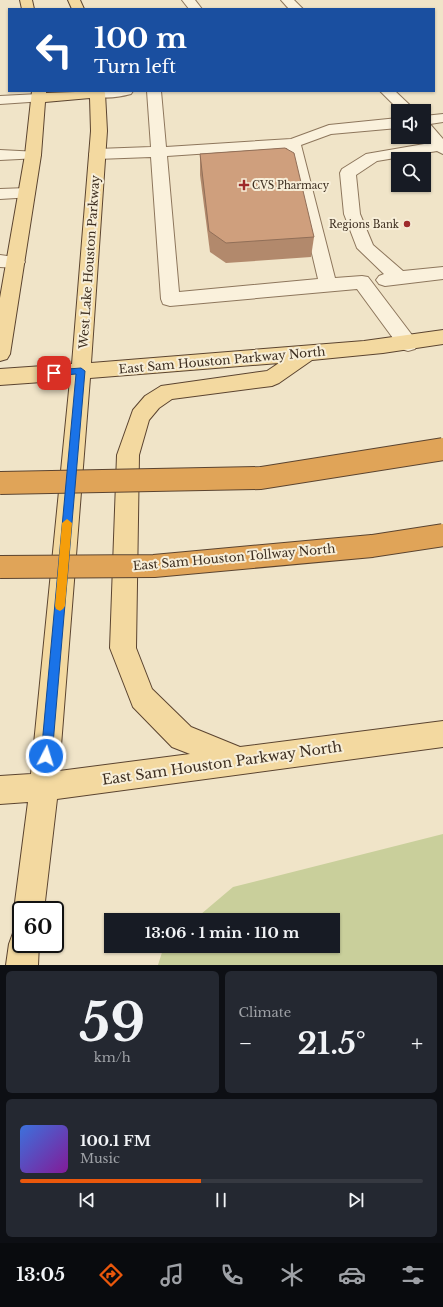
<!DOCTYPE html>
<meta charset="utf-8">
<style>
body{margin:0;font-family:"Libre Baskerville",serif;background:#242831;color:#f1f3f6;height:100vh;display:flex;flex-direction:column;font-size:15px;white-space:nowrap}
*{box-sizing:border-box;margin:0}
p{font-size:13px;color:#9ea1a6}
.icon{flex:none;width:22px;height:22px;fill:none;stroke:currentColor;stroke-width:2;stroke-linecap:round;stroke-linejoin:round}
.map{position:relative;height:965px;overflow:hidden}
.drawer{display:flex;flex-direction:column;gap:6px;padding:6px;background:#0d0f14;flex:1}
.drawer>*{flex:none}
.guide{position:absolute;left:8px;top:8px;width:427px;height:84px;border-radius:0px;box-shadow:0 1px 3px #0004;background:#1a4fa0;color:#fff;overflow:hidden}
.buttons{position:absolute;left:391px;top:104px;display:grid;gap:8px}
.buttons a{display:grid;place-items:center;width:40px;height:40px;border-radius:0px;background:#171b24;box-shadow:0 1px 3px #0004;font-size:20px}
.speed{position:absolute;left:12px;top:901px;display:flex;gap:8px;font-size:20px;font-weight:700;text-align:center}
.speed>*{display:grid;place-content:center;width:52px;height:52px;border-radius:50%;background:#171b24;box-shadow:0 1px 3px #0004;line-height:1}
.speed .limit{border:2px solid #111;border-radius:6px;background:#fff;color:#111}
.pin{position:absolute;display:grid;place-items:center;width:34px;height:34px;color:#fff;margin:-17px;border-radius:8px;box-shadow:0 2px 6px #0006}
.me{position:absolute;width:44px;margin:-22px;rotate:5deg;stroke-linejoin:round;filter:drop-shadow(0 0 3px #0008)}
.turn{display:flex;align-items:center;gap:14px;height:84px;padding:0 20px;font-size:18px}
.turn .icon{width:52px;height:52px;stroke-width:2.5}
.turn b{display:block;font-size:28px;line-height:34px}
.big{font-size:30px;font-weight:700;line-height:1.1}
.drawer .tile{flex:1;display:flex;flex-direction:column;justify-content:center;gap:6px;min-width:0;padding:0 14px;border-radius:6px;background:#242831}
.drawer .dial{align-items:center;gap:0}
.dial b{font-size:52px;line-height:1}
.song{display:flex;align-items:center;gap:12px}
.cover{width:48px;height:48px;border-radius:6px;background:linear-gradient(135deg,hsl(220 70% 55%),hsl(290 70% 35%))}
.played{height:4px;border-radius:2px;background:linear-gradient(90deg,#ea580c 45%,#363941 45%)}
.keys{display:flex;justify-content:space-around;direction:ltr}
.heat{display:flex;justify-content:space-between;align-items:center;font-size:22px;direction:ltr}
.drawer .tiles{flex:1;display:grid;gap:6px;grid-template-columns:1fr 1fr}
.tile:last-child{grid-column:span 2}
.trip{position:absolute;left:104px;top:913px;width:236px;height:40px;border-radius:0px;background:#171b24;box-shadow:0 1px 3px #0004;font-weight:700;line-height:40px;text-align:center}
.menu{display:flex;height:64px;justify-content:space-around;align-items:center;background:#090b0e;color:#9ea1a6}
.menu .icon{width:28px;height:28px}
.menu .active{color:#ea580c}
.menu b{font-size:18px;color:#f1f3f6}
.map>svg:first-child{display:block}
</style>
<div class="map">
<svg width="443" height="965" viewBox="0 0 443 965">
<rect width="100%" height="100%" fill="#f0e4c8"/>
<polygon fill="#c9cf9b" points="443,834 443,965 158,965 164,946 333,946 333,920 194,920 233,887"/>
<g fill="none" stroke-linecap="round" stroke-linejoin="round">
<defs>
<g id="minor">
<polygon points="182,0 195,0 202,9 189,9"/>
<polygon points="281,0 294,0 303,9 289,9"/>
<path d="M92,91H133L131,94C120,97 104,99 93,96L91,93Z"/>
<path d="M147,91H161L166,147L291,139L329,125L398,118V128L331,134L301,145L335,278L362,276L368,277L415,339L418,344L415,349L408,351L401,349L357,289L170,306L163,304L161,299L151,157L97,159L91,157L89,154L91,151L97,149L151,147ZM287,148L318,279L179,292L167,156Z"/>
<polygon points="380,91 395,91 416,111 400,111"/>
<polygon points="39,94 44,95 46,98 44,101 0,104 0,96"/>
<polygon points="443,114 443,122 430,124 443,139 443,154 437,151 377,161 356,175 360,214 373,245 403,271 443,267 443,279 385,286 379,284 376,280 379,276 384,274 357,248 344,214 340,173 342,169 366,154 430,143 424,136 424,116"/>
<polygon points="0,150 39,152 41,155 39,158 0,160"/>
<polygon points="27,188 33,189 35,193 33,197 0,199 0,189"/>
<polygon points="0,255 22,258 25,262 22,266 16,268 0,267"/>
</g>
<g id="major">
<polygon points="20,0 32,0 34,9 22,9"/>
<polygon points="68,0 80,0 84,9 72,9"/>
<path d="M32,91H46V93L104,91L105,93L107,131L91,363L364,341L443,330V344L383,353L312,360L279,383L272,386L172,399L159,408L149,420L139,455L136,648L152,689L191,727L240,747L443,721V747L57,799L44,910H21V922L18,921L14,910L28,802L0,804V776L31,774L70,380L0,385V369L72,364L91,131L90,98L45,102L41,155L10,354L7,359L0,361V298L25,155ZM279,363L267,371L161,386L145,396L133,410L117,455L110,648L133,707L172,747L190,754L59,771L90,378Z"/>
<polygon points="21,930 21,944 39,944 38,965 6,965 9,944 13,933"/>
</g>
</defs>
<use href="#minor" stroke="#8d765c" stroke-width="2"/>
<use href="#major" stroke="#5b4430" stroke-width="2"/>
<use href="#minor" fill="#faf1dc" fill-rule="evenodd"/>
<use href="#major" fill="#f3d9a0" fill-rule="evenodd"/>
<defs>
<g id="highway-bridge">
<polyline points="0,483 261,478 443,449"/>
<polyline points="0,567 154,566 372,546 443,535"/>
</g>
</defs>
<use href="#highway-bridge" stroke="#5b4430" stroke-width="24" stroke-linecap="butt"/>
<use href="#highway-bridge" stroke="#e0a458" stroke-width="22"/>
</g>
<polygon fill="#b2896c" points="200,154 314,237 311,257 226,263 210,252 200,175"/>
<polygon fill="#cf9f7d" stroke="#916f58" points="285,148 294,153 314,237 226,243 209,231 200,154"/>
<polygon fill="#1a73e8" stroke="#114b97" points="81,368 85,371 52,756 50,760 46,762 42,760 41,756 76,374 54,376 50,373 54,370"/>
<polygon fill="#f59e0b" points="67,519 72,523 65,606 63,609 60,611 56,609 55,606 62,523"/>
<g fill="#9e2a2b" stroke="#f7eed8" stroke-width="1.5">
<path d="M242 179h4v4h4v4h-4v4h-4v-4h-4v-4h4z"/>
<circle cx="407" cy="224" r="4"/>
</g>
<g text-anchor="middle" dominant-baseline="central" stroke-width="4" stroke-linejoin="round" paint-order="stroke">
<g font-size="10" fill="#3d2e20" stroke="#f7eed8" text-anchor="start">
<text x="252" y="185">CVS Pharmacy</text>
<text x="399" y="224" text-anchor="end">Regions Bank</text>
</g>
<g font-size="12" fill="#3d2e20" stroke="#f7eed8">
<text transform="translate(89 262) rotate(-86)">West Lake Houston Parkway</text>
<text transform="translate(222 360) rotate(-5)">East Sam Houston Parkway North</text>
<text transform="translate(234 557) rotate(-5)">East Sam Houston Tollway North</text>
</g>
<g font-size="14" fill="#3d2e20" stroke="#f7eed8">
<text transform="translate(222 763) rotate(-8)">East Sam Houston Parkway North</text>
</g>
</g>
</svg>
<div class="buttons">
<a><svg class="icon" aria-label="sound" viewBox="0 0 24 24"><path d="M4 9h4l5-4v14l-5-4H4zM17 9q2 3 0 6"/></svg></a>
<a><svg class="icon" aria-label="search" viewBox="0 0 24 24"><circle cx="10" cy="10" r="6"/><path d="M15 15l6 6"/></svg></a>
</div>
<div class="speed"><div class="limit">60</div></div>
<div class="pin" style="left:54px;top:373px;background:#d93025"><svg class="icon" aria-label="arrive" viewBox="0 0 24 24"><path d="M6 21V4h12l-3 4 3 4H6"/></svg></div>
<svg class="me" style="left:46px;top:756px" viewBox="-20 -20 40 40"><circle r="17" fill="#1a73e8" stroke="#fff" stroke-width="3"/><path d="M0-11L8 9 0 5-8 9z" fill="#fff"/></svg>
<div class="trip">13:06 · 1 min · 110 m</div>
<div class="guide">
<div class="turn"><svg class="icon" aria-label="left" viewBox="0 0 24 24"><path d="M17 20v-9H6M10 6l-5 5 5 5"/></svg><div><b>100 m</b>Turn left</div></div>
</div>
</div>
<section class="drawer">
<div class="tiles">
<div class="tile dial"><b>59</b><p>km/h</p></div>
<div class="tile"><p>Climate</p>
<div class="heat"><a>−</a><b class="big">21.5°</b><a>+</a></div>
</div>
<div class="tile">
<div class="song"><i class="cover"></i><div><b>100.1 FM</b><p>Music</p></div></div>
<div class="played"></div>
<div class="keys"><svg class="icon" aria-label="previous" viewBox="0 0 24 24"><path d="M18 5L8 12l10 7zM5 5v14"/></svg><svg class="icon" aria-label="pause" viewBox="0 0 24 24"><path d="M8 5v14M16 5v14"/></svg><svg class="icon" aria-label="next" viewBox="0 0 24 24"><path d="M6 5l10 7-10 7zM19 5v14"/></svg></div>
</div>
</div>
</section>
<nav class="menu">
<b>13:05</b>
<svg class="icon active" aria-label="directions" viewBox="0 0 24 24"><path d="M12 3l9 9-9 9-9-9zM9 14v-3h6M13 9l2 2-2 2"/></svg>
<svg class="icon" aria-label="music" viewBox="0 0 24 24"><path d="M9 18V5l10-2v13"/><circle cx="6" cy="18" r="3"/><circle cx="16" cy="16" r="3"/></svg>
<svg class="icon" aria-label="phone" viewBox="0 0 24 24"><path d="M5 4h4l2 5-3 2q2 4 5 5l2-3 5 2v4C11 20 4 13 5 4z"/></svg>
<svg class="icon" aria-label="climate" viewBox="0 0 24 24"><path d="M12 3v18M4 7l16 10M4 17L20 7"/></svg>
<svg class="icon" aria-label="car" viewBox="0 0 24 24"><path d="M5 17H2v-5l4-1 3-4h7l3 4 3 1v5h-3M9 17h6M6 11h13"/><circle cx="7" cy="17" r="2"/><circle cx="17" cy="17" r="2"/></svg>
<svg class="icon" aria-label="filters" viewBox="0 0 24 24"><path d="M4 7h16M4 17h16"/><circle cx="9" cy="7" r="2"/><circle cx="15" cy="17" r="2"/></svg>
</nav>
